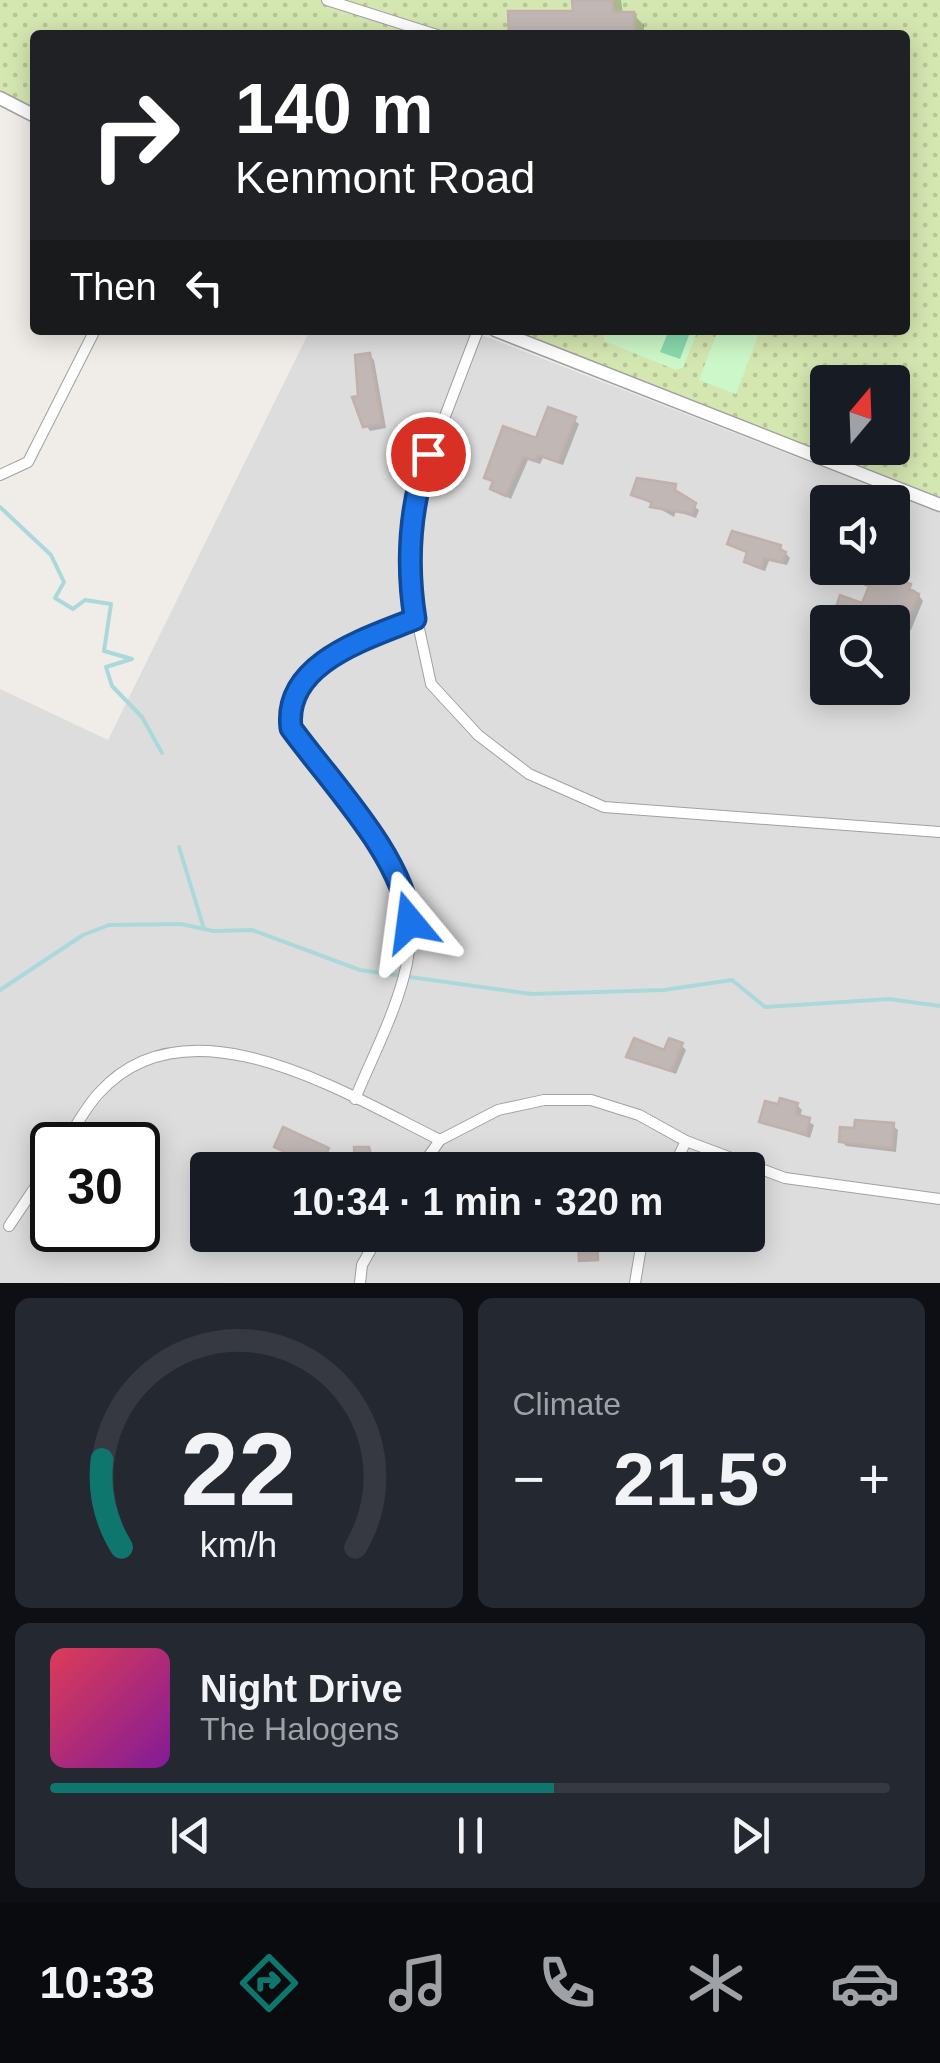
<!DOCTYPE html>
<meta charset="utf-8">
<style>
body{margin:0;font-family:Helvetica,sans-serif;background:#242831;color:#f1f3f6;height:100vh;display:flex;flex-direction:column;font-size:38px;white-space:nowrap}
*{box-sizing:border-box;margin:0}
p{font-size:32px;color:#9ea1a6}
.icon{flex:none;width:55px;height:55px;fill:none;stroke:currentColor;stroke-width:2;stroke-linecap:round;stroke-linejoin:round}
.map{position:relative;height:1283px;overflow:hidden}
.side{display:flex;flex-direction:column;gap:15px;padding:15px;background:#0d0f14;flex:1}
.side>*{flex:none}
.hud{position:absolute;left:30px;top:30px;width:880px;height:305px;border-radius:10px;box-shadow:0 5px 25px #0003;background:#202124;color:#fff;overflow:hidden}
.needle{width:65px;rotate:19deg}
.controls{position:absolute;left:810px;top:365px;display:grid;gap:20px}
.controls a{display:grid;place-items:center;width:100px;height:100px;border-radius:10px;background:#171b24;box-shadow:0 5px 25px #0003;font-size:50px}
.speed{position:absolute;left:30px;top:1122px;display:flex;gap:20px;font-size:50px;font-weight:700;text-align:center}
.speed>*{display:grid;place-content:center;width:130px;height:130px;border-radius:50%;background:#171b24;box-shadow:0 5px 25px #0003;line-height:1}
.speed .limit{border:5px solid #111;border-radius:15px;background:#fff;color:#111}
.pin{position:absolute;display:grid;place-items:center;width:85px;height:85px;color:#fff;margin:-42px;border:5px solid #fff;border-radius:50%;box-shadow:0 2px 10px #0007}
.me{position:absolute;width:110px;margin:-55px;rotate:344deg;stroke-linejoin:round;filter:drop-shadow(0 0 8px #0008)}
.turn{display:flex;align-items:center;gap:35px;height:210px;padding:0 40px;font-size:45px}
.turn .icon{width:130px;height:130px;stroke-width:2.5}
.turn b{display:block;font-size:70px;line-height:85px}
.then{display:flex;align-items:center;height:95px;padding:0 40px;background:#0003;gap:20px;font-size:38px}
.big{font-size:75px;font-weight:700;line-height:1.1}
.side .tile{flex:1;display:flex;flex-direction:column;justify-content:center;gap:15px;min-width:0;padding:0 35px;border-radius:15px;background:#242831}
.side .dial{align-items:center;gap:0}
.dial svg{height:260px;overflow:visible;fill:none;stroke:#363941;stroke-width:7;stroke-linecap:round;text-anchor:middle}
.dial text{fill:#f1f3f6;stroke:none}
.song{display:flex;align-items:center;gap:30px}
.cover{width:120px;height:120px;border-radius:15px;background:linear-gradient(135deg,hsl(350 70% 55%),hsl(290 70% 35%))}
.played{height:10px;border-radius:5px;background:linear-gradient(90deg,#0f766e 60%,#363941 60%)}
.keys{display:flex;justify-content:space-around;direction:ltr}
.heat{display:flex;justify-content:space-between;align-items:center;font-size:55px;direction:ltr}
.side .tiles{flex:1;display:grid;gap:15px;grid-template-columns:1fr 1fr}
.tile:last-child{grid-column:span 2}
.trip{position:absolute;left:190px;top:1152px;width:575px;height:100px;border-radius:10px;background:#171b24;box-shadow:0 5px 25px #0003;font-weight:700;line-height:100px;text-align:center}
.menu{display:flex;height:160px;justify-content:space-around;align-items:center;background:#090b0e;color:#9ea1a6}
.menu .icon{width:70px;height:70px}
.menu .selected{color:#0f766e}
.menu b{font-size:45px;color:#f1f3f6}
.map>svg:first-child{display:block}
</style>
<div class="map">
<svg width="940" height="1283" viewBox="0 0 940 1283">
<defs>
<pattern id="grass-dots" width="8" height="8" patternUnits="userSpaceOnUse" patternTransform="scale(2.5)"><rect width="8" height="8" fill="#d5e7b1"/><path d="M2 2h.1M6 6h.1" fill="none" stroke="#b7c698" stroke-width="1.8" stroke-linecap="round"/></pattern>
</defs>
<rect width="100%" height="100%" fill="#f0ece8"/>
<path fill="#deddde" fill-rule="evenodd" d="M310,330H469L940,513V1283H0V689L108,740ZM828,502H892V568H828ZM828,622H892V688H828ZM52,1145H138V1230H52ZM208,1170H748V1235H208Z"/>
<path fill="url(#grass-dots)" fill-rule="evenodd" d="M0,0H940V497L514,330H905V35H35V109L0,91ZM828,382H892V448H828Z"/>
<g fill="#ccf7c8">
<polygon points="603,330 698,330 683,368 676,370 604,341"/>
<polygon points="718,330 760,331 736,394 699,380"/>
</g>
<polygon fill="#8adaae" points="669,330 691,330 680,359 660,352"/>
<g fill="#0003">
<polygon points="575,0 621,0 623,14 633,14 644,25 644,35 511,35 575,14"/>
<polygon points="369,355 374,360 386,428 370,431 357,411 357,377"/>
<polygon points="574,420 579,424 563,465 543,458 540,464 528,460 511,499 492,489 495,483 487,477"/>
<polygon points="662,483 699,510 696,518 676,511 674,517 634,494"/>
<polygon points="730,544 780,547 790,558 787,565 769,561 765,571 751,566 746,561 749,554"/>
<polygon points="849,568 915,590 923,601 911,630 842,614 838,609 864,607 871,588 851,580 846,575"/>
<polygon points="682,1046 686,1050 676,1074 629,1057 665,1054"/>
<polygon points="797,1105 802,1110 800,1117 814,1125 810,1138 762,1122"/>
<polygon points="893,1126 898,1130 896,1152 846,1146 841,1141"/>
<polygon points="502,1159 509,1170 487,1170"/>
<polygon points="700,1235 741,1235 703,1243"/>
</g>
<g fill="none" stroke-linecap="round" stroke-linejoin="round">
<g stroke="#abd9db" stroke-width="4">
<polyline points="0,507 51,555 64,582 55,598 73,609 85,600 111,604 104,651 132,659 106,667 112,686 142,717 162,753"/>
<polyline points="179,847 204,929"/>
<polyline points="0,990 83,935 109,925 181,924 213,931 252,930 360,970 532,994 664,990 732,980 765,1007 889,999 940,1006"/>
</g>
</g>
<g fill="#c1b7b4" stroke="#c1b1aa" stroke-width="2.5">
<polygon points="572,0 613,0 613,12 634,12 634,35 509,35 508,11 573,11"/>
<polygon points="370,353 382,424 363,427 352,397 358,396 355,355"/>
<polygon points="548,407 576,417 558,462 538,455 536,461 523,457 506,496 490,489 493,481 484,478 503,426 536,438"/>
<polygon points="637,478 676,484 675,490 696,503 692,514 650,507 652,502 631,495"/>
<polygon points="732,531 781,545 780,549 786,552 782,562 764,558 761,568 744,562 747,552 727,544"/>
<polygon points="846,568 865,568 911,584 909,590 919,594 906,627 835,610 840,595 862,603 869,586 843,576"/>
<polygon points="634,1038 664,1050 669,1038 683,1043 671,1071 626,1057"/>
<polygon points="780,1098 798,1103 795,1114 810,1118 806,1135 759,1122 765,1101 778,1104"/>
<polygon points="855,1120 894,1123 892,1148 839,1142 840,1127 854,1128"/>
<polygon points="283,1127 329,1148 320,1168 274,1147"/>
<polygon points="354,1147 369,1147 375,1170 355,1170"/>
<polygon points="760,1215 763,1229 748,1232 748,1217"/>
<polygon points="578,1235 597,1235 598,1260 579,1261"/>
</g>
<g fill="none" stroke-linecap="round" stroke-linejoin="round">
<defs>
<g id="minor">
<polyline points="327,0 437,35"/>
<polyline points="478,330 416,492 408,578 431,684 478,735 529,774 604,807 940,832"/>
<polyline points="0,475 28,462 95,330"/>
<path d="M355,1099C379,1039 427,959 405,892C391,849 320,770 291,728C284,663 366,639 415,619"/>
<path d="M64,1145C75,1128 85,1108 99,1093C188,994 346,1094 440,1140"/>
<polyline points="419,1170 440,1140 498,1110 544,1100 591,1100 639,1115 686,1141 785,1178 940,1199"/>
<polyline points="672,1170 686,1141"/>
<polyline points="9,1226 52,1162"/>
<polyline points="360,1283 362,1265 379,1235"/>
<polyline points="635,1283 643,1235"/>
</g>
<g id="tertiary">
<polyline points="0,98 35,116"/>
<polyline points="495,330 940,505"/>
</g>
</defs>
<use href="#minor" stroke="#a1a1a1" stroke-width="12"/>
<use href="#tertiary" stroke="#a1a1a1" stroke-width="15"/>
<use href="#minor" stroke="#fff" stroke-width="10"/>
<use href="#tertiary" stroke="#fff" stroke-width="12"/>
</g>
<g fill="none" stroke-linecap="round" stroke-linejoin="round">
<defs>
<path id="route" d="M410,922C403,856 330,782 291,728C283,663 366,639 415,619C406,562 409,509 428,454"/>
</defs>
<use href="#route" stroke="#114b97" stroke-width="25"/>
<use href="#route" stroke="#1a73e8" stroke-width="18"/>
</g>
</svg>
<div class="controls">
<a><svg class="needle" viewBox="-14 -14 28 28"><path d="M0-13l5 13h-10z" fill="#e53935"/><path d="M0 13l5-13h-10z" fill="#9ea1a6"/></svg></a>
<a><svg class="icon" aria-label="sound" viewBox="0 0 24 24"><path d="M4 9h4l5-4v14l-5-4H4zM17 9q2 3 0 6"/></svg></a>
<a><svg class="icon" aria-label="search" viewBox="0 0 24 24"><circle cx="10" cy="10" r="6"/><path d="M15 15l6 6"/></svg></a>
</div>
<div class="speed"><div class="limit">30</div></div>
<div class="pin" style="left:428px;top:454px;background:#d93025"><svg class="icon" aria-label="arrive" viewBox="0 0 24 24"><path d="M6 21V4h12l-3 4 3 4H6"/></svg></div>
<svg class="me" style="left:410px;top:922px" viewBox="-20 -20 40 40"><path d="M0-17L14 15 0 8-14 15z" fill="#1a73e8" stroke="#fff" stroke-width="4"/></svg>
<div class="trip">10:34 · 1 min · 320 m</div>
<div class="hud">
<div class="turn"><svg class="icon" aria-label="right" viewBox="0 0 24 24"><path d="M7 20v-9h11M14 6l5 5-5 5"/></svg><div><b>140 m</b>Kenmont Road</div></div>
<div class="then">Then<svg class="icon" aria-label="left" viewBox="0 0 24 24"><path d="M17 20v-9H6M10 6l-5 5 5 5"/></svg></div>
</div>
</div>
<section class="side">
<div class="tiles">
<div class="tile dial"><svg viewBox="0 0 100 80">
<path d="M14 69A42 42 0 1 1 86 69"/>
<path d="M14 69A42 42 0 0 1 8 42" stroke="#0f766e"/>
<text x="50" y="56" font-size="32" font-weight="700">22</text>
<text x="50" y="72" font-size="11">km/h</text>
</svg></div>
<div class="tile"><p>Climate</p>
<div class="heat"><a>−</a><b class="big">21.5°</b><a>+</a></div>
</div>
<div class="tile">
<div class="song"><i class="cover"></i><div><b>Night Drive</b><p>The Halogens</p></div></div>
<div class="played"></div>
<div class="keys"><svg class="icon" aria-label="previous" viewBox="0 0 24 24"><path d="M18 5L8 12l10 7zM5 5v14"/></svg><svg class="icon" aria-label="pause" viewBox="0 0 24 24"><path d="M8 5v14M16 5v14"/></svg><svg class="icon" aria-label="next" viewBox="0 0 24 24"><path d="M6 5l10 7-10 7zM19 5v14"/></svg></div>
</div>
</div>
</section>
<nav class="menu">
<b>10:33</b>
<svg class="icon selected" aria-label="directions" viewBox="0 0 24 24"><path d="M12 3l9 9-9 9-9-9zM9 14v-3h6M13 9l2 2-2 2"/></svg>
<svg class="icon" aria-label="music" viewBox="0 0 24 24"><path d="M9 18V5l10-2v13"/><circle cx="6" cy="18" r="3"/><circle cx="16" cy="16" r="3"/></svg>
<svg class="icon" aria-label="phone" viewBox="0 0 24 24"><path d="M5 4h4l2 5-3 2q2 4 5 5l2-3 5 2v4C11 20 4 13 5 4z"/></svg>
<svg class="icon" aria-label="climate" viewBox="0 0 24 24"><path d="M12 3v18M4 7l16 10M4 17L20 7"/></svg>
<svg class="icon" aria-label="car" viewBox="0 0 24 24"><path d="M5 17H2v-5l4-1 3-4h7l3 4 3 1v5h-3M9 17h6M6 11h13"/><circle cx="7" cy="17" r="2"/><circle cx="17" cy="17" r="2"/></svg>
</nav>
